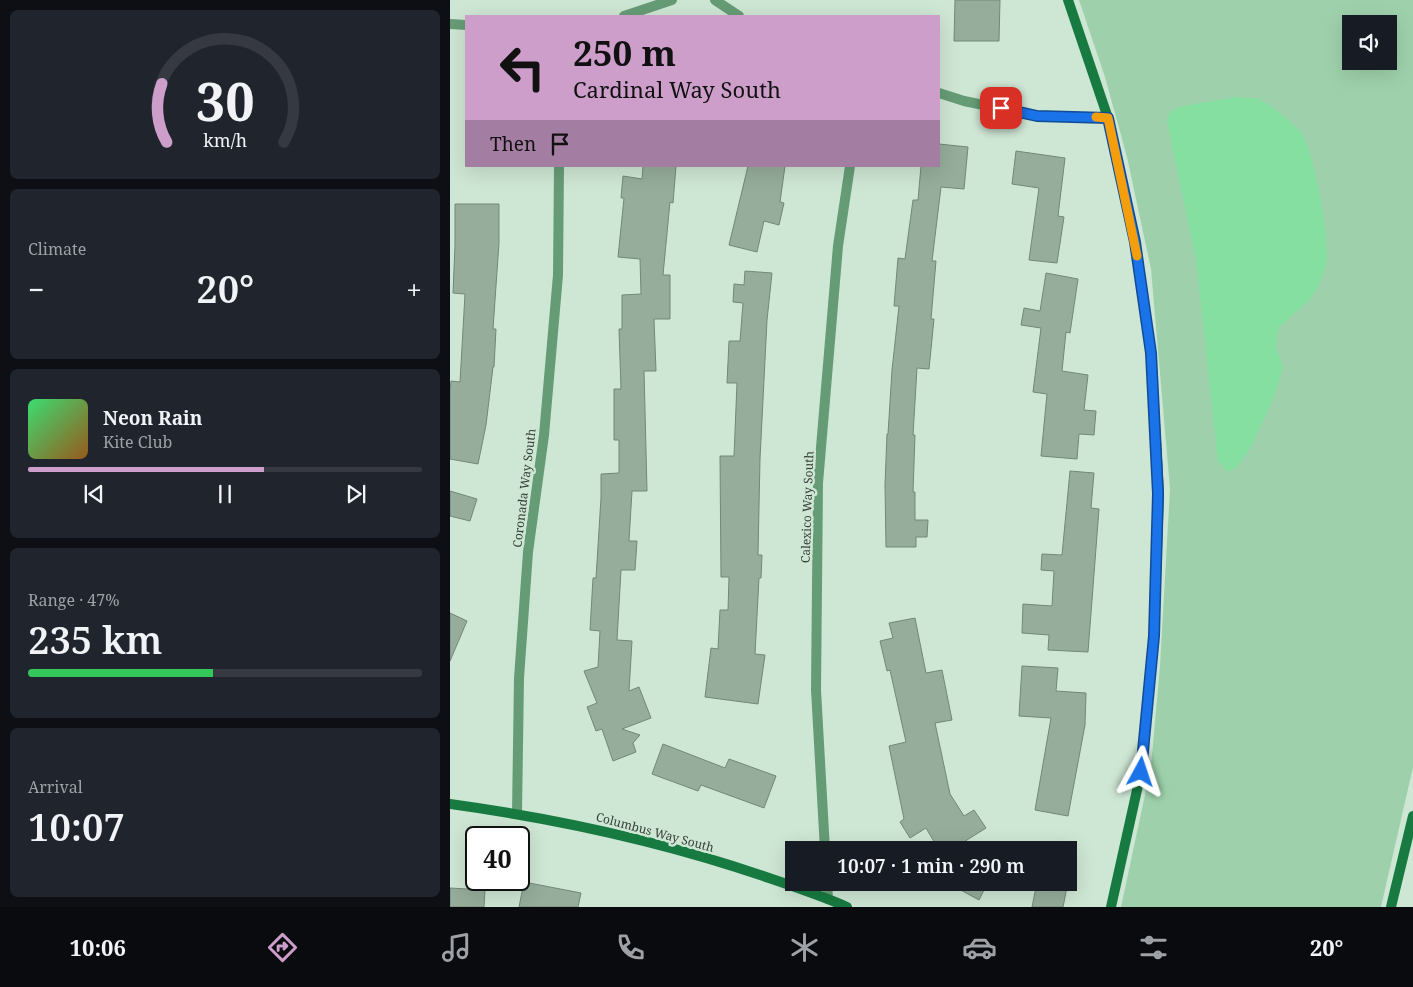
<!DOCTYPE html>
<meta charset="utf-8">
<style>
body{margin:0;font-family:"Noto Serif",serif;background:#20242c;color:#f1f3f6;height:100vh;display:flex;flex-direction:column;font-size:19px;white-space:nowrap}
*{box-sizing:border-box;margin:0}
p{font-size:16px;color:#9ea1a6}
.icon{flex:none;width:28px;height:28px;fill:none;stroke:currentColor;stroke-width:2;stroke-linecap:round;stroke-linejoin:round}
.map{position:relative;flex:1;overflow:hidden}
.panel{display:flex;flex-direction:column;gap:10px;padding:10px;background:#0d0f14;width:450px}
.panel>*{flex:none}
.hud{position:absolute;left:15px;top:15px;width:475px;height:152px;border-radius:0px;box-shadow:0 5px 20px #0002;background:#ce9ecb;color:#111;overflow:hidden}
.controls{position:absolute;left:892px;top:15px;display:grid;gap:10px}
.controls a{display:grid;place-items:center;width:55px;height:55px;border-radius:0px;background:#171b24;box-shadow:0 5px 20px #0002;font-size:25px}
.speed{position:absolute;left:15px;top:826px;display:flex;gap:10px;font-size:25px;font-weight:700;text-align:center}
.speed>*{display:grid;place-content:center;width:65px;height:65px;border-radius:50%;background:#171b24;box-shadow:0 5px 20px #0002;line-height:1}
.speed .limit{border:2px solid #111;border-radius:8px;background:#fff;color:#111}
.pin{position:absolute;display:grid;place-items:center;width:42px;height:42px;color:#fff;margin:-21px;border-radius:10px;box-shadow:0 2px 8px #0006}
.me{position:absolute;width:55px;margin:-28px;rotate:5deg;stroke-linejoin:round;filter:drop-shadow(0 0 4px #0008)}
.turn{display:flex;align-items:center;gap:18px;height:105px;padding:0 25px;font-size:22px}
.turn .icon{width:65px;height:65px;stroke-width:2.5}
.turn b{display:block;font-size:35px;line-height:42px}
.then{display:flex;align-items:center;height:48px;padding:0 25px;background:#0003;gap:10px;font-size:19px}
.big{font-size:38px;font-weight:600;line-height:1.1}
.panel .card{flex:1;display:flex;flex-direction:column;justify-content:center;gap:8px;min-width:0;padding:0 18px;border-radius:8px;background:#20242c}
.panel .dial{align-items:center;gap:0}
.dial svg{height:130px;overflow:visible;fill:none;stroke:#363941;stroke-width:7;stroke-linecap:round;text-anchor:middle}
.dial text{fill:#f1f3f6;stroke:none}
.song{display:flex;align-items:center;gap:15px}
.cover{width:60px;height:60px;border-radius:8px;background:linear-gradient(135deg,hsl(140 70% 55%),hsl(30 70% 35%))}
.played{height:5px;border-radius:2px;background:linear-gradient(90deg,#ce9ecb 60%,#363941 60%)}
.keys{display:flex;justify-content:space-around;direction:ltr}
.heat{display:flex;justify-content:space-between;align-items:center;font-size:28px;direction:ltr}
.charge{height:8px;border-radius:4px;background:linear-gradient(90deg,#34c759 47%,#363941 0)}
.trip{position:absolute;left:335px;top:841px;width:292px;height:50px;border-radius:0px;background:#171b24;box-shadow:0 5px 20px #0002;font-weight:600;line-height:50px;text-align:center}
.menu{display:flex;height:80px;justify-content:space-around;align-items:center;background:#090b0e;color:#9ea1a6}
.menu .icon{width:35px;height:35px}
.menu .active{color:#ce9ecb}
.menu b{font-size:22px;color:#f1f3f6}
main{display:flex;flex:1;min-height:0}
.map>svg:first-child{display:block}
</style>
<main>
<section class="panel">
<div class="card dial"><svg viewBox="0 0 100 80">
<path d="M14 69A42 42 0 1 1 86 69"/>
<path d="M14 69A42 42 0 0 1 11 33" stroke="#ce9ecb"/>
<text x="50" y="56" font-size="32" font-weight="700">30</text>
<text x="50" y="72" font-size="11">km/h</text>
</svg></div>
<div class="card"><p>Climate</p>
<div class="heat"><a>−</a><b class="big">20°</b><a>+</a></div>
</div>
<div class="card">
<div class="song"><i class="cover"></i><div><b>Neon Rain</b><p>Kite Club</p></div></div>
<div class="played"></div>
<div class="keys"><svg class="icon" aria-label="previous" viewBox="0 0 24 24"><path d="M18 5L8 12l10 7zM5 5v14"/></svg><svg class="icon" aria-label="pause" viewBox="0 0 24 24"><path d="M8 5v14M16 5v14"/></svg><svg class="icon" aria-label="next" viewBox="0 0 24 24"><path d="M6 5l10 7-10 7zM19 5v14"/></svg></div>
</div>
<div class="card"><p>Range · 47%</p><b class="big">235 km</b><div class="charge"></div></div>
<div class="card"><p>Arrival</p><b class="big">10:07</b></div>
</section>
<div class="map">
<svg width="963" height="907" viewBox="0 0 963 907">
<rect width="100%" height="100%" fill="#cee6d4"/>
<path fill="#9ed1ab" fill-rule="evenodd" d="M629,0H963V767L931,907H671L701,767L710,666L720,489L701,269L677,157L655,77ZM901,24H939V61H901Z"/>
<path fill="#85dfa0" d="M785,97C792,98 801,97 808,99C818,102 846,125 852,134C864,151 881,244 876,264C873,276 866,293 858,301C849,310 838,318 829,327L826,347L833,367L825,394L802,445L787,467L778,472L768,461L746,260L717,121L720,112L729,107Z"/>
<g fill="#96ad9b" stroke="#728877">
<polygon points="505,0 550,0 549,41 504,41"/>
<polygon points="489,144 518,147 514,189 491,187 482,261 486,261 481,319 484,319 479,369 467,368 463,435 465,435 463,492 465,492 465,520 478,520 477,537 466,537 466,547 436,547 435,485 437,434 438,434 442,370 449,306 444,306 448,258 455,259 463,200 468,200 471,166 489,166"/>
<polygon points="566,151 615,158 608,216 614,217 607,263 579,260 589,188 562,184"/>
<polygon points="193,166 226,166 223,203 220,202 213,275 220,275 220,319 204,319 206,371 194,371 197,491 182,491 179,541 187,541 185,570 171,570 167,640 182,641 179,691 189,687 201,718 172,729 190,735 183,743 186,752 163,761 152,729 146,731 137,707 147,703 134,671 148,667 150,631 140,630 143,578 146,578 151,498 151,474 169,473 169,440 164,440 164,389 171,389 169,329 172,329 172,295 191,294 190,259 168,257 174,198 171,198 173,176 192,179"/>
<polygon points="298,166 335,166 330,202 334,203 329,225 314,221 307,252 279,245"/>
<polygon points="5,204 49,204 49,243 43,329 46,329 44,367 43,367 36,425 28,464 0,459 0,391 1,381 10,382 15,294 3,293 5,245"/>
<polygon points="295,271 322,273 317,320 310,459 308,555 312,555 311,578 309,578 305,654 315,655 308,704 255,697 261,648 268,649 270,610 278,610 279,577 271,577 270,456 284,456 287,383 277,383 279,341 290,341 293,303 283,302 284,284 294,285"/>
<polygon points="596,273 628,279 620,333 616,332 612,371 638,375 634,410 646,411 644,435 629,434 627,459 591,456 597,394 583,392 591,328 571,325 574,308 590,311"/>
<polygon points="620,471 644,473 641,508 649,509 638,652 598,650 599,635 572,633 573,604 602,606 604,571 591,570 592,554 612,555"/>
<polygon points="0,491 27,499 20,521 0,516"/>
<polygon points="0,613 17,621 0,661"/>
<polygon points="465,618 476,673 492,670 502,720 485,723 500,794 514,816 524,810 536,828 501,850 489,850 476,828 460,838 450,822 454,819 439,746 456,742 440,670 437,671 430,641 443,638 439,623"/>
<polygon points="572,666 608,668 606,691 636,693 635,725 618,816 585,810 601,718 569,716"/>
<polygon points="213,744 275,768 279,759 326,776 314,808 251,785 248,791 202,774"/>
<polygon points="74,882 131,893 128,907 69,907"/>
<polygon points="496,882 538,882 529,900"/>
<polygon points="587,882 618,882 613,907 582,907"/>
<polygon points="0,888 35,890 34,907 0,907"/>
</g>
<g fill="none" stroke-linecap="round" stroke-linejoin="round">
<g stroke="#669c75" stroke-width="10">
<polyline points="265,0 289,16"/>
<polyline points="174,16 222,0"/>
<polyline points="0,24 16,25"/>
<polyline points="489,93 514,101 587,116 658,118"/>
<polyline points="67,813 69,678 78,552 94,435 108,275 109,166"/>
<polyline points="375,850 366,690 368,483 388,246 400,166"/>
<polyline points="377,882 378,899"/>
</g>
<g stroke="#177b41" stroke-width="10">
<polyline points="618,0 658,118 685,242 701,353 709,493 704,636 691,772 661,907"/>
<path d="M0,804C109,819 215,842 319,878C345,887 372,896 397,907"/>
<polyline points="941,907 963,816"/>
</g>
</g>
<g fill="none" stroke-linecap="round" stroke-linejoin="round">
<defs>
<polyline id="route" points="551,108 587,116 658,118 685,242 701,353 708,494 704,636 691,772"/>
</defs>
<use href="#route" stroke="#114b97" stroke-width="12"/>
<use href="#route" stroke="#1a73e8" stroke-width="9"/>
<polyline stroke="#f59e0b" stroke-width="9" points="646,117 658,118 687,256"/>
</g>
<g text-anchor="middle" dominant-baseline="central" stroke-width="5" stroke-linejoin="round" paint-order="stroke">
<g font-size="12" fill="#364038" stroke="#cee6d4">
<text transform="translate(74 488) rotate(-83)">Coronada Way South</text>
<text transform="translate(357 507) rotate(-88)">Calexico Way South</text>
<text transform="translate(205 832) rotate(15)">Columbus Way South</text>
</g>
</g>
</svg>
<div class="controls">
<a><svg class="icon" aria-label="sound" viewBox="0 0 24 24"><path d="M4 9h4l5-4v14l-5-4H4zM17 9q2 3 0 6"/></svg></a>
</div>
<div class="speed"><div class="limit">40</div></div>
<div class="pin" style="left:551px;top:108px;background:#d93025"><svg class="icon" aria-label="arrive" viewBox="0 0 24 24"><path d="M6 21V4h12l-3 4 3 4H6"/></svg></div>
<svg class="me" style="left:691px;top:772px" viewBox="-20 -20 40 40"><path d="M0-17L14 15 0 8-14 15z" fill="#1a73e8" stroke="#fff" stroke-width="4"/></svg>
<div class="trip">10:07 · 1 min · 290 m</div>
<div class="hud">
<div class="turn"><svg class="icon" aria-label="left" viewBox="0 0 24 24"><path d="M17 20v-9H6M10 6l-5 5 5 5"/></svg><div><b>250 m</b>Cardinal Way South</div></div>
<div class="then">Then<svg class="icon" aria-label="arrive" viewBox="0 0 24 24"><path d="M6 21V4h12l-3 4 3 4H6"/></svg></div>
</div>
</div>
</main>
<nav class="menu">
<b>10:06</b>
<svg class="icon active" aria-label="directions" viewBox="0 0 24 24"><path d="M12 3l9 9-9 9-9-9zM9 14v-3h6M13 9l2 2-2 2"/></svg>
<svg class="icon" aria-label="music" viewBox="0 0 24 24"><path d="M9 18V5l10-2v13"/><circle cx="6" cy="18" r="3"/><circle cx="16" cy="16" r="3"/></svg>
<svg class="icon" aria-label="phone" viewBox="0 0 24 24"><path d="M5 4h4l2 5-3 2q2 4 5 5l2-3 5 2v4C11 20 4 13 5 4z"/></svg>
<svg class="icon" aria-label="climate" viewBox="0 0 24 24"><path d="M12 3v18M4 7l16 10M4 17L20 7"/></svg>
<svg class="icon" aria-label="car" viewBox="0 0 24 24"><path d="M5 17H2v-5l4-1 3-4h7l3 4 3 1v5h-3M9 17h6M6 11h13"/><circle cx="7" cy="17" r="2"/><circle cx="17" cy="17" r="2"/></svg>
<svg class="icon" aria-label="filters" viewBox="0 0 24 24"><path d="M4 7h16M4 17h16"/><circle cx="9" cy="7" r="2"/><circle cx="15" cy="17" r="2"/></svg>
<b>20°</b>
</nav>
